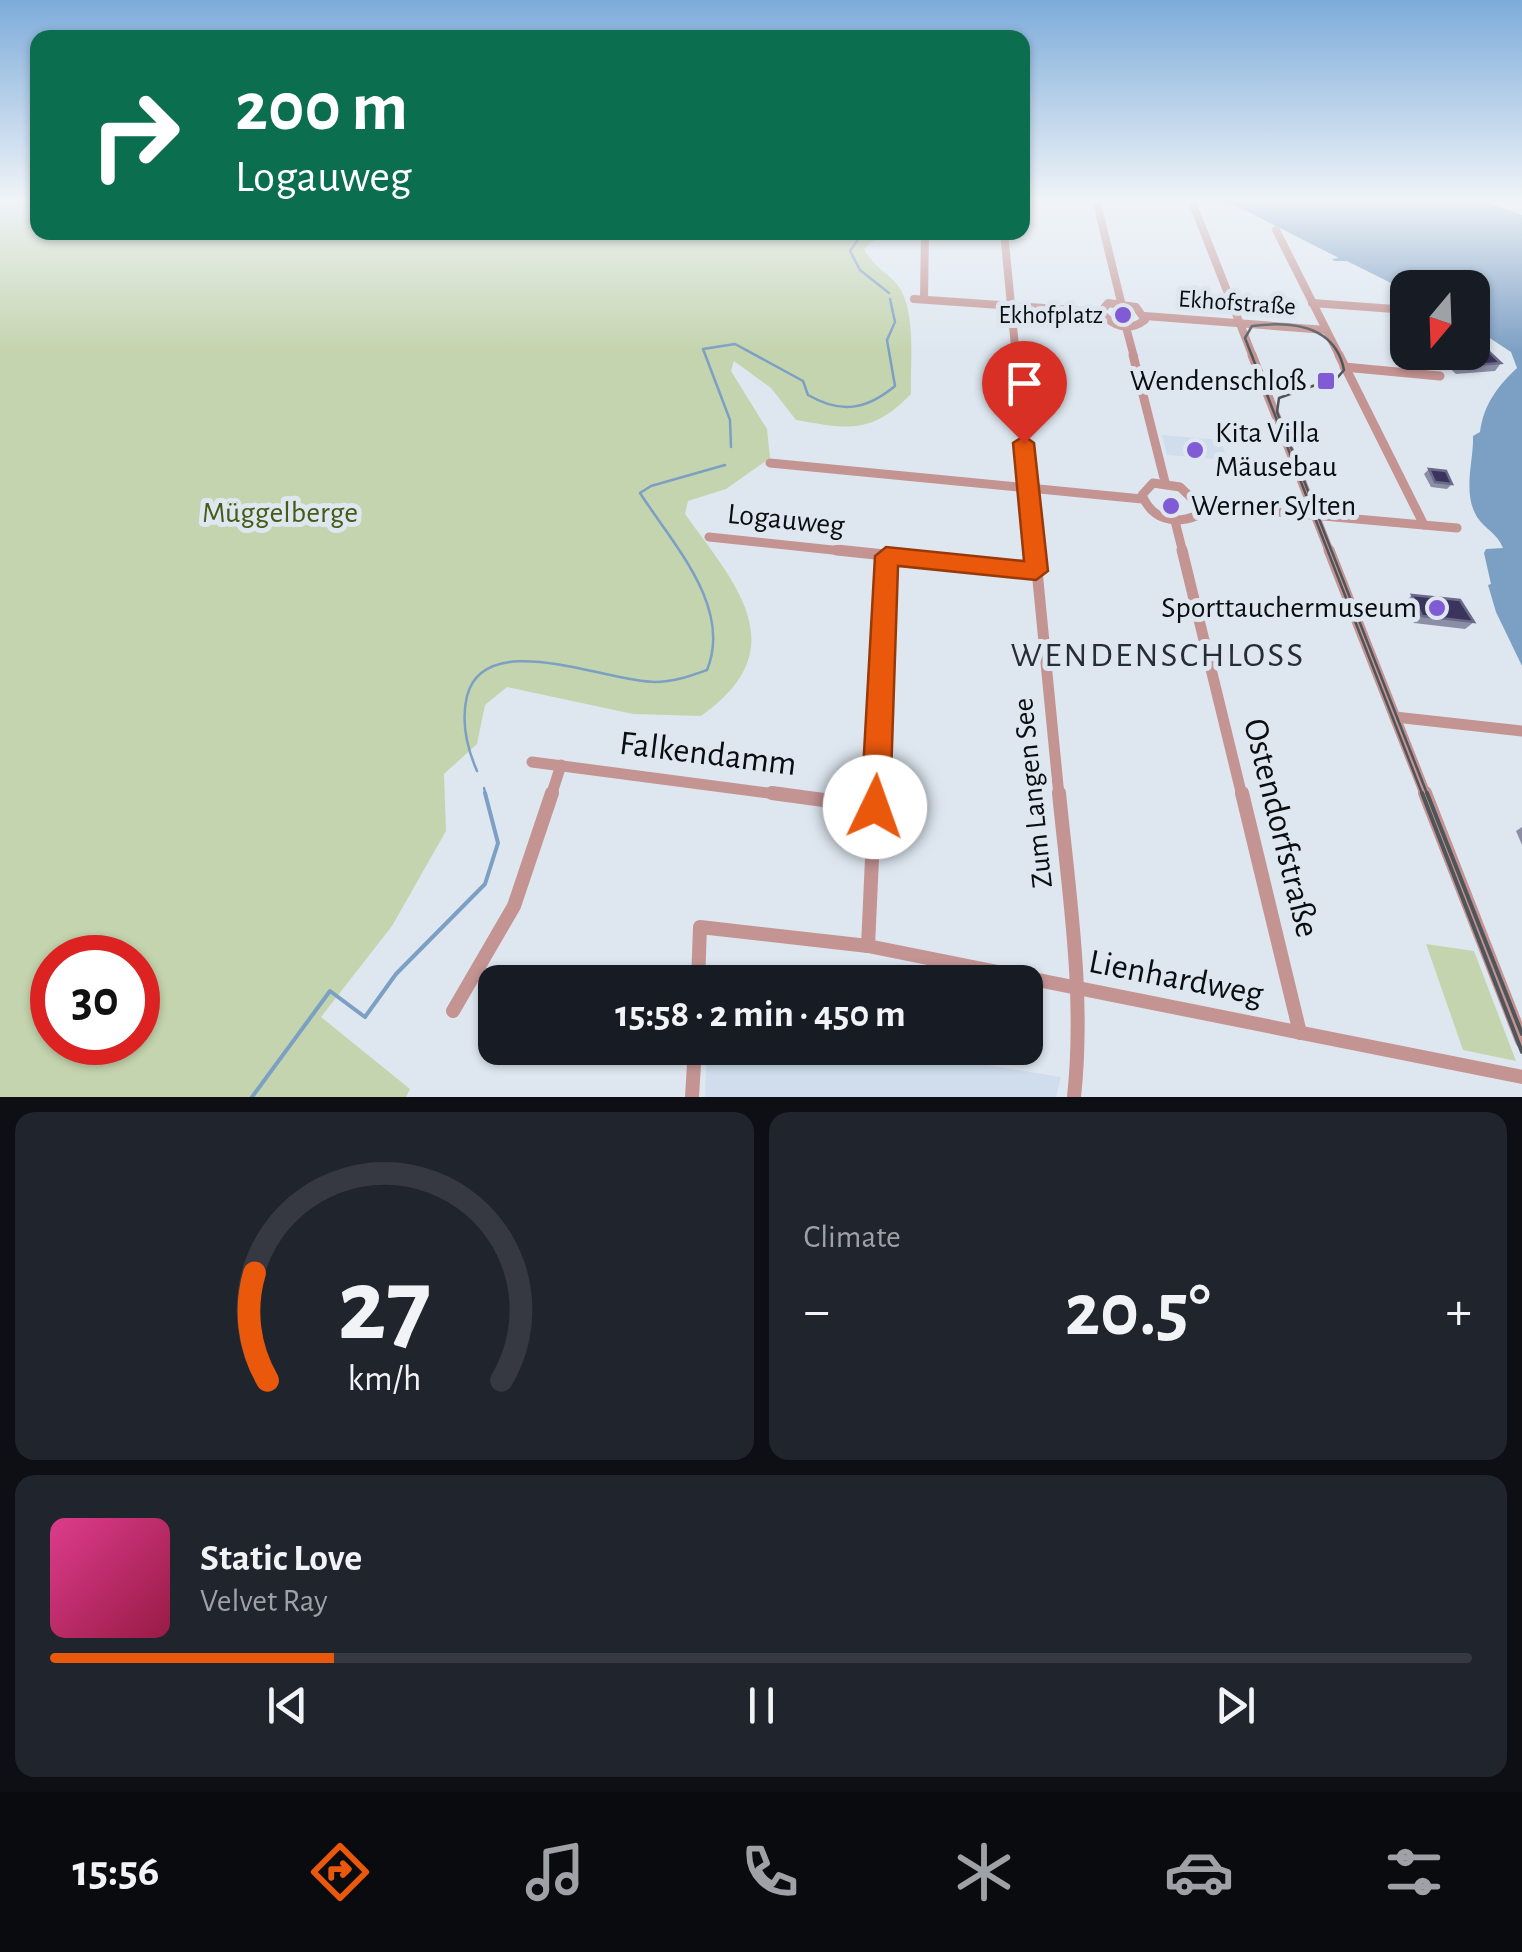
<!DOCTYPE html>
<meta charset="utf-8">
<style>
body{margin:0;font-family:"Alegreya Sans",sans-serif;background:#20242c;color:#f1f3f6;height:100vh;display:flex;flex-direction:column;font-size:38px;white-space:nowrap}
*{box-sizing:border-box;margin:0}
p{font-size:32px;color:#9ea1a6}
.icon{flex:none;width:55px;height:55px;fill:none;stroke:currentColor;stroke-width:2;stroke-linecap:round;stroke-linejoin:round}
.map{position:relative;height:1097px;overflow:hidden}
.drawer{display:flex;flex-direction:column;gap:15px;padding:15px;background:#0d0f14;flex:1}
.drawer>*{flex:none}
.banner{position:absolute;left:30px;top:30px;width:1000px;height:210px;border-radius:20px;box-shadow:0 2px 8px #0004;background:#0b6e4f;color:#fff;overflow:hidden}
.needle{width:65px;rotate:199deg}
.tools{position:absolute;left:1390px;top:270px;display:grid;gap:20px}
.tools a{display:grid;place-items:center;width:100px;height:100px;border-radius:20px;background:#171b24;box-shadow:0 2px 8px #0004;font-size:50px}
.speed{position:absolute;left:30px;top:935px;display:flex;gap:20px;font-size:50px;font-weight:700;text-align:center}
.speed>*{display:grid;place-content:center;width:130px;height:130px;border-radius:50%;background:#171b24;box-shadow:0 2px 8px #0004;line-height:1}
.speed .limit{border:15px solid #d22;background:#fff;color:#111}
.pin{position:absolute;display:grid;place-items:center;width:85px;height:85px;color:#fff;margin:-102px -42px;border-radius:50% 50% 50% 0;rotate:-45deg;box-shadow:0 0 10px #0007}
.pin .icon{rotate:45deg}
.me{position:absolute;width:110px;margin:-55px;rotate:3deg;stroke-linejoin:round;filter:drop-shadow(0 0 8px #0008)}
.turn{display:flex;align-items:center;gap:35px;height:210px;padding:0 40px;font-size:45px}
.turn .icon{width:130px;height:130px;stroke-width:2.5}
.turn b{display:block;font-size:70px;line-height:85px}
.big{font-size:75px;font-weight:700;line-height:1.1}
.drawer .widget{flex:1;display:flex;flex-direction:column;justify-content:center;gap:15px;min-width:0;padding:0 35px;border-radius:20px;background:#20242c}
.drawer .dial{align-items:center;gap:0}
.dial svg{height:260px;overflow:visible;fill:none;stroke:#363941;stroke-width:7;stroke-linecap:round;text-anchor:middle}
.dial text{fill:#f1f3f6;stroke:none}
.song{display:flex;align-items:center;gap:30px}
.cover{width:120px;height:120px;border-radius:15px;background:linear-gradient(135deg,hsl(330 70% 55%),hsl(340 70% 35%))}
.played{height:10px;border-radius:5px;background:linear-gradient(90deg,#ea580c 20%,#363941 20%)}
.keys{display:flex;justify-content:space-around;direction:ltr}
.heat{display:flex;justify-content:space-between;align-items:center;font-size:55px;direction:ltr}
.drawer .tiles{flex:1;display:grid;gap:15px;grid-template-columns:1fr 1fr}
.widget:last-child{grid-column:span 2}
.trip{position:absolute;left:478px;top:965px;width:565px;height:100px;border-radius:20px;background:#171b24;box-shadow:0 2px 8px #0004;font-weight:700;line-height:100px;text-align:center}
.menu{display:flex;height:160px;justify-content:space-around;align-items:center;background:#090b0e;color:#9ea1a6}
.menu .icon{width:70px;height:70px}
.menu .active{color:#ea580c}
.menu b{font-size:45px;color:#f1f3f6}
.map>svg:first-child{display:block}
</style>
<div class="map">
<svg width="1522" height="1097" viewBox="0 0 1522 1097">
<rect width="100%" height="100%" fill="#dee7f0"/>
<g fill="#cfddec">
<polygon points="1162,435 1221,440 1227,460 1167,455"/>
<polygon points="707,1048 883,1048 1061,1077 1056,1097 705,1097"/>
</g>
<g fill="#c4d4ae" fill-rule="evenodd">
<path d="M0,199H37L38,232L882,233L864,249C874,269 893,275 901,290C916,319 910,363 911,394C871,435 847,429 796,420L771,388L734,361L731,371L767,429L770,458L726,489L688,501L685,514C737,586 796,649 701,716L633,714L507,687L485,705L477,744L444,774L446,831L392,926L321,1017L410,1089L406,1097H0ZM52,958H138V1042H52Z"/>
<polygon points="1426,944 1474,951 1516,1061 1463,1050"/>
</g>
<path fill="#7c9fc4" d="M1223,199H1478L1522,215V666L1496,612L1488,585L1491,584L1484,553L1486,549L1503,548C1498,534 1485,529 1477,517C1462,492 1474,461 1473,436L1480,432C1484,404 1497,387 1517,368L1511,352L1473,327L1472,288H1408L1407,291L1347,261H1334L1332,259L1339,258Z"/>
<g fill="none" stroke-linecap="round" stroke-linejoin="round">
<g stroke="#7c9fc4" stroke-width="2.5">
<polyline points="857,232 859,238 850,251 860,270 889,293"/>
<path d="M731,447L730,420L703,349L735,344L803,381L808,395C841,414 866,410 895,386L887,340L895,322L890,299"/>
<path d="M477,771C467,748 461,721 467,696C485,627 606,682 655,682C674,682 690,676 707,670C733,607 672,543 640,493L651,486L725,465"/>
<polyline points="484,788 486,796"/>
</g>
<polyline stroke="#7c9fc4" stroke-width="4" points="252,1097 330,991 365,1017 396,974 485,884 498,843 485,793"/>
<g stroke="#c49493" stroke-width="8">
<polyline points="1096,199 1121,302"/>
<polyline points="1191,199 1253,357"/>
<polyline points="1276,230 1340,357"/>
<polyline points="1004,232 1016,357"/>
<polyline points="914,299 1101,312"/>
<polyline points="924,299 925,232"/>
<path d="M1108,303L1136,307L1145,320C1129,332 1113,327 1101,312Z"/>
<polyline points="1312,303 1408,310"/>
<polyline points="1145,316 1326,330"/>
<polyline points="1126,327 1134,357"/>
</g>
<g stroke="#c49493" stroke-width="9">
<polyline points="1016,355 1035,553"/>
<polyline points="1133,355 1165,482"/>
<polyline points="1252,355 1330,553"/>
<polyline points="1339,355 1424,525"/>
<polyline points="1344,367 1440,376"/>
<polyline points="770,463 1142,499"/>
<path d="M1153,483L1180,487L1199,505L1196,516C1173,525 1152,519 1142,495Z"/>
<polyline points="1199,505 1457,528"/>
<polyline points="1175,521 1183,553"/>
<polyline points="709,537 861,553"/>
</g>
<g stroke="#c49493" stroke-width="11">
<polyline points="837,550 1037,571"/>
<polyline points="1035,550 1059,796"/>
<polyline points="1182,550 1242,796"/>
<polyline points="1329,550 1426,796"/>
<polyline points="1395,717 1522,731"/>
<polyline points="532,762 791,796"/>
<polyline points="551,796 561,765"/>
<polyline points="875,796 887,556"/>
</g>
<g stroke="#c49493" stroke-width="14">
<polyline points="772,793 875,807"/>
<path d="M1059,793C1069,894 1085,996 1074,1097"/>
<polyline points="1242,793 1300,1033"/>
<polyline points="1425,793 1522,1041"/>
<polyline points="868,946 875,793"/>
<polyline points="698,982 700,927 868,946 1522,1077"/>
<polyline points="453,1011 514,906 552,793"/>
<polyline points="692,1097 695,1048"/>
</g>
<path stroke="#50555a" stroke-width="2.5" d="M1423,796L1245,338L1252,326C1291,321 1335,325 1344,370L1338,377L1279,398L1277,412L1428,796"/>
<g stroke="#50555a" stroke-width="4">
<polyline points="1422,793 1522,1052"/>
<polyline points="1427,793 1522,1034"/>
</g>
</g>
<g fill="#8c8ea6">
<polygon points="1448,353 1501,363 1495,371 1456,374 1442,361"/>
<polygon points="989,369 1006,378 1004,383 988,382"/>
<polygon points="1429,469 1452,484 1447,489 1431,487 1424,474"/>
<polygon points="1412,595 1474,622 1465,629 1414,623 1404,603"/>
<polygon points="1522,827 1522,845 1516,831"/>
</g>
<g fill="#3b355d" stroke="#6c6a89" stroke-width="2.5">
<polygon points="1487,350 1501,363 1463,366 1448,353 1472,352 1472,351"/>
<polygon points="989,369 1005,369 1006,378 990,376"/>
<polygon points="1429,469 1446,471 1452,484 1435,482"/>
<polygon points="1412,595 1460,600 1474,622 1422,616"/>
</g>
<linearGradient id="sky" x2="0" y2="1"><stop stop-color="#7dacda"/><stop offset="0.57" stop-color="#f0f4f8"/><stop offset="1" stop-color="#f0f4f8" stop-opacity="0"/></linearGradient>
<rect width="1522" height="352" fill="url(#sky)"/>
<polygon fill="#ea580c" stroke="#983908" stroke-width="2.5" points="1024,436 1034,443 1048,571 1036,580 898,566 890,807 885,817 875,821 865,817 861,807 875,556 886,547 1024,561 1013,443"/>
<g fill="#815bd5" stroke="#dee7f0" stroke-width="4">
<circle cx="1123" cy="315" r="10"/>
<rect x="1316" y="371" width="20" height="20" rx="5"/>
<circle cx="1195" cy="450" r="10"/>
<circle cx="1171" cy="506" r="10"/>
<circle cx="1437" cy="608" r="10"/>
</g>
<g text-anchor="middle" dominant-baseline="central" stroke-width="10" stroke-linejoin="round" paint-order="stroke">
<g font-size="25" fill="#0b0e11" stroke="#dee7f0">
<text transform="translate(1237 303) rotate(4)">Ekhofstraße</text>
</g>
<g font-size="25" fill="#0b0e11" stroke="#dee7f0" text-anchor="end">
<text x="1103" y="315">Ekhofplatz</text>
</g>
<g font-size="30" fill="#0b0e11" stroke="#dee7f0" text-anchor="end">
<text x="1306" y="381">Wendenschloß</text>
<text x="1215" y="433" text-anchor="start">Kita Villa<tspan x="1215" dy="34">Mäusebau</tspan></text>
<text x="1191" y="506" text-anchor="start">Werner Sylten</text>
<text x="1417" y="608">Sporttauchermuseum</text>
</g>
<g font-size="30" fill="#455c18" stroke="#dee7f0">
<text x="280" y="513">Müggelberge</text>
</g>
<g font-size="30" fill="#0b0e11" stroke="#dee7f0">
<text transform="translate(786 520) rotate(6)">Logauweg</text>
<text transform="translate(1033 793) rotate(-96)">Zum Langen See</text>
</g>
<g font-size="35" letter-spacing="2.5" fill="#272d35" stroke="#dee7f0">
<text x="1158" y="655">WENDENSCHLOSS</text>
</g>
<g font-size="35" fill="#0b0e11" stroke="#dee7f0">
<text transform="translate(708 754) rotate(7)">Falkendamm</text>
<text transform="translate(1281 828) rotate(76)">Ostendorfstraße</text>
<text transform="translate(1176 978) rotate(11)">Lienhardweg</text>
</g>
</g>
</svg>
<div class="tools">
<a><svg class="needle" viewBox="-14 -14 28 28"><path d="M0-13l5 13h-10z" fill="#e53935"/><path d="M0 13l5-13h-10z" fill="#9ea1a6"/></svg></a>
</div>
<div class="speed"><div class="limit">30</div></div>
<div class="pin" style="left:1024px;top:443px;background:#d93025"><svg class="icon" aria-label="arrive" viewBox="0 0 24 24"><path d="M6 21V4h12l-3 4 3 4H6"/></svg></div>
<svg class="me" style="left:875px;top:807px" viewBox="-20 -20 40 40"><circle r="19" fill="#fff"/><path d="M0-13L10 11 0 6-10 11z" fill="#ea580c"/></svg>
<div class="trip">15:58 · 2 min · 450 m</div>
<div class="banner">
<div class="turn"><svg class="icon" aria-label="right" viewBox="0 0 24 24"><path d="M7 20v-9h11M14 6l5 5-5 5"/></svg><div><b>200 m</b>Logauweg</div></div>
</div>
</div>
<section class="drawer">
<div class="tiles">
<div class="widget dial"><svg viewBox="0 0 100 80">
<path d="M14 69A42 42 0 1 1 86 69"/>
<path d="M14 69A42 42 0 0 1 10 36" stroke="#ea580c"/>
<text x="50" y="56" font-size="32" font-weight="700">27</text>
<text x="50" y="72" font-size="11">km/h</text>
</svg></div>
<div class="widget"><p>Climate</p>
<div class="heat"><a>−</a><b class="big">20.5°</b><a>+</a></div>
</div>
<div class="widget">
<div class="song"><i class="cover"></i><div><b>Static Love</b><p>Velvet Ray</p></div></div>
<div class="played"></div>
<div class="keys"><svg class="icon" aria-label="previous" viewBox="0 0 24 24"><path d="M18 5L8 12l10 7zM5 5v14"/></svg><svg class="icon" aria-label="pause" viewBox="0 0 24 24"><path d="M8 5v14M16 5v14"/></svg><svg class="icon" aria-label="next" viewBox="0 0 24 24"><path d="M6 5l10 7-10 7zM19 5v14"/></svg></div>
</div>
</div>
</section>
<nav class="menu">
<b>15:56</b>
<svg class="icon active" aria-label="directions" viewBox="0 0 24 24"><path d="M12 3l9 9-9 9-9-9zM9 14v-3h6M13 9l2 2-2 2"/></svg>
<svg class="icon" aria-label="music" viewBox="0 0 24 24"><path d="M9 18V5l10-2v13"/><circle cx="6" cy="18" r="3"/><circle cx="16" cy="16" r="3"/></svg>
<svg class="icon" aria-label="phone" viewBox="0 0 24 24"><path d="M5 4h4l2 5-3 2q2 4 5 5l2-3 5 2v4C11 20 4 13 5 4z"/></svg>
<svg class="icon" aria-label="climate" viewBox="0 0 24 24"><path d="M12 3v18M4 7l16 10M4 17L20 7"/></svg>
<svg class="icon" aria-label="car" viewBox="0 0 24 24"><path d="M5 17H2v-5l4-1 3-4h7l3 4 3 1v5h-3M9 17h6M6 11h13"/><circle cx="7" cy="17" r="2"/><circle cx="17" cy="17" r="2"/></svg>
<svg class="icon" aria-label="filters" viewBox="0 0 24 24"><path d="M4 7h16M4 17h16"/><circle cx="9" cy="7" r="2"/><circle cx="15" cy="17" r="2"/></svg>
</nav>
